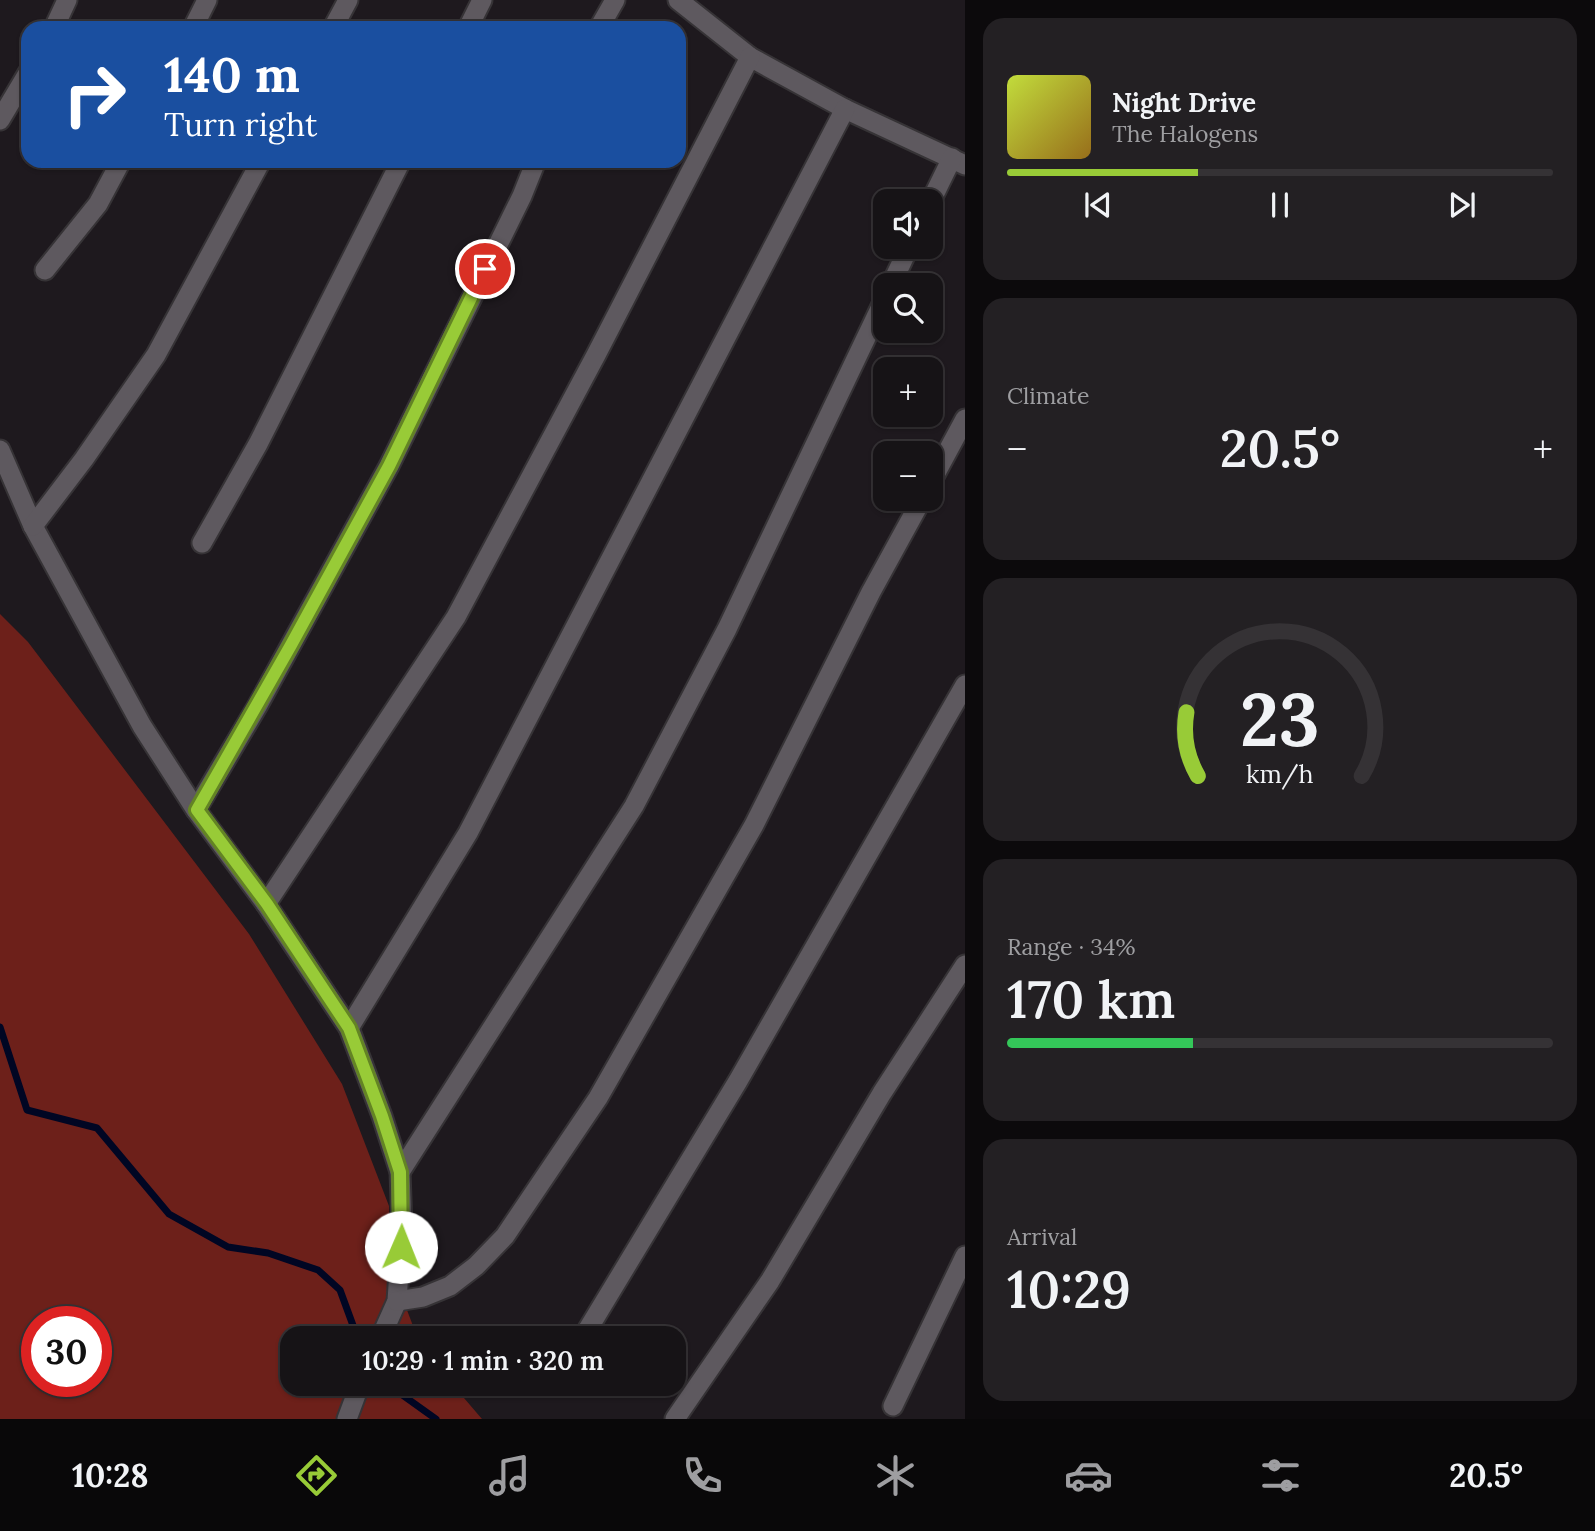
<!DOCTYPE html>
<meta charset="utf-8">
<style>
body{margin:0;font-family:Lora,serif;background:#232023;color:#f1f3f6;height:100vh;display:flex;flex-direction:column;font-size:26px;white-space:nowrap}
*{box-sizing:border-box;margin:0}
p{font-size:23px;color:#9e9ea1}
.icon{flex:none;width:38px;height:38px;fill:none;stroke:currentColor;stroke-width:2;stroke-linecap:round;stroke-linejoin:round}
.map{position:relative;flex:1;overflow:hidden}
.details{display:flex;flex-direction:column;gap:18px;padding:18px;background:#0c0a0c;width:630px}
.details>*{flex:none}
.top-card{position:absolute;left:21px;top:21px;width:665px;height:147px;border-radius:21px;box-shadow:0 2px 5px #0004,0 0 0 2px #353235;background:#1a4fa0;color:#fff;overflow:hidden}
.controls{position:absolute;left:873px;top:189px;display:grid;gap:14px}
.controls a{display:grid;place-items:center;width:70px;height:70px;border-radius:14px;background:#161316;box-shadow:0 2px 5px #0004,0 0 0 2px #353235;font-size:35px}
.speed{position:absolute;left:21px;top:1306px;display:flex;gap:14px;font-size:35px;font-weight:700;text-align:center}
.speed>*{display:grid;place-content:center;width:91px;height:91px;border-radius:50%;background:#161316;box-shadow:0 2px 5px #0004,0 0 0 2px #353235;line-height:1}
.speed .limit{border:10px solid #d22;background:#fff;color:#111}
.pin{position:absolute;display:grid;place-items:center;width:60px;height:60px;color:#fff;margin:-30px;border:4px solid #fff;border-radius:50%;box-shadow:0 2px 7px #0007}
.me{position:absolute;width:77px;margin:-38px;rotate:1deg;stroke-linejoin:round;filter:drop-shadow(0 0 5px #0008)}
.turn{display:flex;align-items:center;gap:24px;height:147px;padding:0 28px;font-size:32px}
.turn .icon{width:91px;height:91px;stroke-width:2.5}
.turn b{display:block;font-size:49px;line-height:60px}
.big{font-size:52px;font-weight:600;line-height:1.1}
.details .card{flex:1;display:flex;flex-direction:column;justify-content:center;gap:10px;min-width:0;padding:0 24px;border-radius:21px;background:#232023}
.details .dial{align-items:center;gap:0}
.dial svg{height:182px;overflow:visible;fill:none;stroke:#353235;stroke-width:7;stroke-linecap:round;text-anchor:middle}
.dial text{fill:#f1f3f6;stroke:none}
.song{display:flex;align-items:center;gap:21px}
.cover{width:84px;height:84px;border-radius:10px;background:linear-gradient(135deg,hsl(70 70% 55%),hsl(40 70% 35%))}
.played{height:7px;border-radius:4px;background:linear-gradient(90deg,#98cb37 35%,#353235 35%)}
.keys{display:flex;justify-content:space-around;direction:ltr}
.heat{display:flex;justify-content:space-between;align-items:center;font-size:38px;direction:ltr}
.charge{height:10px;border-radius:5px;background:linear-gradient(90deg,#34c759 34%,#353235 0)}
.trip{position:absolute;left:280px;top:1326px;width:406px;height:70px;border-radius:21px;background:#161316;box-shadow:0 2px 5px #0004,0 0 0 2px #353235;font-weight:600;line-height:70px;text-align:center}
.tabs{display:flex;height:112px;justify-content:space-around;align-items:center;background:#090809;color:#9e9ea1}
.tabs .icon{width:49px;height:49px}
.tabs .on{color:#98cb37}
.tabs b{font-size:32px;color:#f1f3f6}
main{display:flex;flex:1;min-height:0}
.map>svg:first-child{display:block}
</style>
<main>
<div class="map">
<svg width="965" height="1419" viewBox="0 0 965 1419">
<rect width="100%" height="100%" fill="#1e191e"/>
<path fill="#6d201a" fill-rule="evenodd" d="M0,614L28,642L249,934L342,1084L389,1206L391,1268L418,1339H292V1384H452L482,1419H0ZM37,1321H96V1381H37Z"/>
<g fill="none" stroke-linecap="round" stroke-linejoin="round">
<g stroke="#000623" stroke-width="7">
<polyline points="0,1027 27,1110 97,1128 169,1214 228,1247 268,1253 318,1270 340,1290 358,1339"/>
<polyline points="387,1384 436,1419"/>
</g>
<defs>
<g id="minor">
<polyline points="678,0 750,57 845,109 965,165"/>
<polyline points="54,28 67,0"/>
<polyline points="193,28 207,0"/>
<polyline points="333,28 348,0"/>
<polyline points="468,28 482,0"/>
<polyline points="599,28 615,0"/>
<polyline points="0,120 28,73"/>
<polyline points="931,201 952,158"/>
<polyline points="45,270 98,204 121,161"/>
<polyline points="891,285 909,247"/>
<polyline points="0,450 33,526 142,726 196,810 266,904 349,1028 382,1116 400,1172 402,1227 397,1301 380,1339"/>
<polyline points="931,482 965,419"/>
<polyline points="33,526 84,459 156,355 261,161"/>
<polyline points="202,543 258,444 401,161"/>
<polyline points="196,810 258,705 389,466 522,196 536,161"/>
<polyline points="266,904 456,617 596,355 750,57"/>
<polyline points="349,1028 468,833 845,109"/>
<polyline points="400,1172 634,806 727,629 886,296"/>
<polyline points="397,1301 423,1297 450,1286 476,1266 505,1236 598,1098 754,825 871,592 922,499"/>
<polyline points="582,1339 738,1081 965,685"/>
<polyline points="893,1406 965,1256"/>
<polyline points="347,1419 360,1384"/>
<polyline points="675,1419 770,1281 882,1093 965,965"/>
</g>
</defs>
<use href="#minor" stroke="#363336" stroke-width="23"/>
<use href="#minor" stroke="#5e595f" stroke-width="19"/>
</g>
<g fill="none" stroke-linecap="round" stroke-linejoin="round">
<defs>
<polyline id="route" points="401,1247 400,1172 382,1116 349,1028 267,904 197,810 291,645 389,466 485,269"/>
</defs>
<use href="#route" stroke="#638424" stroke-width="18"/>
<use href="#route" stroke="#98cb37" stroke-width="12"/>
</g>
</svg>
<div class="controls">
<a><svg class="icon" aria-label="sound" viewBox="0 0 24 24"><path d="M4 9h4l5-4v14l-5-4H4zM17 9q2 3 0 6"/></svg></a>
<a><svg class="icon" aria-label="search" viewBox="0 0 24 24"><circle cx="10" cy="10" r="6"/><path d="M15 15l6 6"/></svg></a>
<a>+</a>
<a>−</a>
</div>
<div class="speed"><div class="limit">30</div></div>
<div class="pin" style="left:485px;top:269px;background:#d93025"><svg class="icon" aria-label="arrive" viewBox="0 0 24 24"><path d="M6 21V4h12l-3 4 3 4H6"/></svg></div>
<svg class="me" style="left:401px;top:1247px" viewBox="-20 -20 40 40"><circle r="19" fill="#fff"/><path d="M0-13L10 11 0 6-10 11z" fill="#98cb37"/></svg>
<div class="trip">10:29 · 1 min · 320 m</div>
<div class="top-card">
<div class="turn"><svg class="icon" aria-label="right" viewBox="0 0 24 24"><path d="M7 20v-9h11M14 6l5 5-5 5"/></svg><div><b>140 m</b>Turn right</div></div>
</div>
</div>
<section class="details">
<div class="card">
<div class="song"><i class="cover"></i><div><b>Night Drive</b><p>The Halogens</p></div></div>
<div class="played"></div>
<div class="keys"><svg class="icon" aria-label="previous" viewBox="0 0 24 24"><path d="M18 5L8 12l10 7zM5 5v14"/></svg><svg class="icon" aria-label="pause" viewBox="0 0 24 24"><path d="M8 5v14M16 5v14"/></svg><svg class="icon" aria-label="next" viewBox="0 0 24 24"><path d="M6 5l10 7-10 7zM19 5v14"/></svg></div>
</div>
<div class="card"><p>Climate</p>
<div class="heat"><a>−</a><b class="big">20.5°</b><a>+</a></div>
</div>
<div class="card dial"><svg viewBox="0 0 100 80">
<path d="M14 69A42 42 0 1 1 86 69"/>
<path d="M14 69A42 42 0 0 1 9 41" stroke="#98cb37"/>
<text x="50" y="56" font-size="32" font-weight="700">23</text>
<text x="50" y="72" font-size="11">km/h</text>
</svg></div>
<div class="card"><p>Range · 34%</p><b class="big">170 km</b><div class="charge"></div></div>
<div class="card"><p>Arrival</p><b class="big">10:29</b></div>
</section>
</main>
<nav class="tabs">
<b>10:28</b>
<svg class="icon on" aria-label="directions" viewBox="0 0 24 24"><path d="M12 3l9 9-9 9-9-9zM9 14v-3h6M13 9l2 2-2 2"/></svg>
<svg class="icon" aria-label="music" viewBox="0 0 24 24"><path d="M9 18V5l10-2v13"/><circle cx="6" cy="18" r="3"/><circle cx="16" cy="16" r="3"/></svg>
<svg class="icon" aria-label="phone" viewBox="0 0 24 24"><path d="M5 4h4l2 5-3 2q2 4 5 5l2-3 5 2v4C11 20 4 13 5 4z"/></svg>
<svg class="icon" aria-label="climate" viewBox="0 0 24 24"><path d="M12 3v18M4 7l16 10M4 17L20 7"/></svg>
<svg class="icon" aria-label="car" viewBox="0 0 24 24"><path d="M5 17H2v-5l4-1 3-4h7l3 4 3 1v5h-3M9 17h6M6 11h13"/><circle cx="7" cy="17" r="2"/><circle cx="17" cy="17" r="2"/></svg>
<svg class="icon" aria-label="filters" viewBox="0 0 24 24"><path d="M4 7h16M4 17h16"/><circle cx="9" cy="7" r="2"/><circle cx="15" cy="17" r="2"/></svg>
<b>20.5°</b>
</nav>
